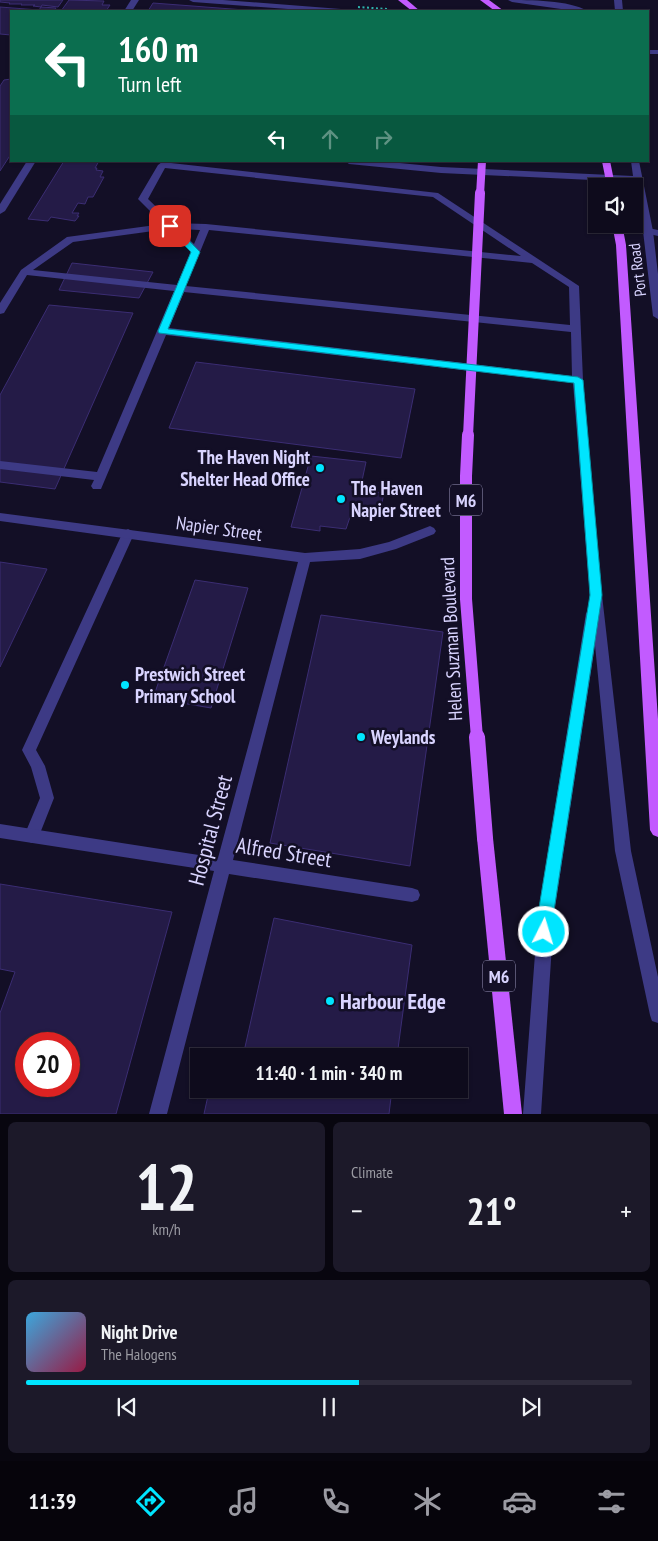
<!DOCTYPE html>
<meta charset="utf-8">
<style>
body{margin:0;font-family:"PT Sans Narrow",sans-serif;background:#1c1929;color:#f1f3f6;height:100vh;display:flex;flex-direction:column;font-size:19px;white-space:nowrap}
*{box-sizing:border-box;margin:0}
p{font-size:16px;color:#9b9ba3}
.icon{flex:none;width:28px;height:28px;fill:none;stroke:currentColor;stroke-width:2;stroke-linecap:round;stroke-linejoin:round}
.map{position:relative;height:1114px;overflow:hidden}
.side{display:flex;flex-direction:column;gap:8px;padding:8px;background:#08060f;flex:1}
.side>*{flex:none}
.top-card{position:absolute;left:10px;top:10px;width:639px;height:152px;border-radius:0px;box-shadow:0 1px 4px #0004,0 0 0 1px #2e2b3b;background:#0b6e4f;color:#fff;overflow:hidden}
.controls{position:absolute;left:588px;top:178px;display:grid;gap:10px}
.controls a{display:grid;place-items:center;width:55px;height:55px;border-radius:0px;background:#0e0b1c;box-shadow:0 1px 4px #0004,0 0 0 1px #2e2b3b;font-size:25px}
.speed{position:absolute;left:15px;top:1032px;display:flex;gap:10px;font-size:25px;font-weight:700;text-align:center}
.speed>*{display:grid;place-content:center;width:65px;height:65px;border-radius:50%;background:#0e0b1c;box-shadow:0 1px 4px #0004,0 0 0 1px #2e2b3b;line-height:1}
.speed .limit{border:8px solid #d22;background:#fff;color:#111}
.pin{position:absolute;display:grid;place-items:center;width:42px;height:42px;color:#fff;margin:-21px;border-radius:10px;box-shadow:0 2px 8px #0006}
.me{position:absolute;width:55px;margin:-28px;rotate:5deg;stroke-linejoin:round;filter:drop-shadow(0 0 4px #0008)}
.turn{display:flex;align-items:center;gap:18px;height:105px;padding:0 25px;font-size:22px}
.turn .icon{width:65px;height:65px;stroke-width:2.5}
.turn b{display:block;font-size:35px;line-height:42px}
.lanes{display:flex;align-items:center;height:48px;padding:0 25px;background:#0003;justify-content:center;gap:25px;direction:ltr}
.lanes .off{opacity:.35}
.big{font-size:38px;font-weight:700;line-height:1.1}
.side .card{flex:1;display:flex;flex-direction:column;justify-content:center;gap:8px;min-width:0;padding:0 18px;border-radius:8px;background:#1c1929}
.side .dial{align-items:center;gap:0}
.dial b{font-size:65px;line-height:1}
.song{display:flex;align-items:center;gap:15px}
.cover{width:60px;height:60px;border-radius:8px;background:linear-gradient(135deg,hsl(200 70% 55%),hsl(340 70% 35%))}
.played{height:5px;border-radius:2px;background:linear-gradient(90deg,#00e5ff 55%,#2e2b3b 55%)}
.keys{display:flex;justify-content:space-around;direction:ltr}
.heat{display:flex;justify-content:space-between;align-items:center;font-size:28px;direction:ltr}
.side .tiles{flex:1;display:grid;gap:8px;grid-template-columns:1fr 1fr}
.card:last-child{grid-column:span 2}
.trip{position:absolute;left:190px;top:1048px;width:278px;height:50px;border-radius:0px;background:#0e0b1c;box-shadow:0 1px 4px #0004,0 0 0 1px #2e2b3b;font-weight:700;line-height:50px;text-align:center}
.tabs{display:flex;height:80px;justify-content:space-around;align-items:center;background:#06040b;color:#9b9ba3}
.tabs .icon{width:35px;height:35px}
.tabs .active{color:#00e5ff}
.tabs b{font-size:22px;color:#f1f3f6}
.map>svg:first-child{display:block}
</style>
<div class="map">
<svg width="658" height="1114" viewBox="0 0 658 1114">
<rect width="100%" height="100%" fill="#130f26"/>
<g fill="#241b47" stroke="#3b2d73" fill-rule="evenodd">
<polygon points="0,0 63,0 58,7 42,5 41,7 33,6 35,5 21,5 22,4 9,4 10,3 0,2"/>
<polygon points="69,0 104,1 102,5 110,5 106,11 61,11"/>
<polygon points="153,3 258,11 148,11"/>
<polygon points="0,7 39,10 41,7 56,8 54,11 11,11 11,35 0,34"/>
<polygon points="11,79 11,154 0,171 0,86 4,80"/>
<polygon points="64,161 99,161 95,168 97,168 96,170 103,171 100,177 104,177 93,197 88,197 85,204 78,203 72,213 79,213 77,216 79,216 75,221 51,217 48,221 28,219"/>
<polygon points="72,263 153,272 139,298 59,290"/>
<polygon points="49,305 133,313 55,489 0,482 0,395"/>
<polygon points="196,362 415,389 401,458 169,428"/>
<polygon points="311,456 366,462 360,490 384,493 381,507 373,506 371,516 351,514 346,529 320,526 320,531 291,527"/>
<polygon points="0,562 47,569 0,667"/>
<polygon points="195,580 248,588 211,708 153,698"/>
<polygon points="321,615 443,632 410,866 270,843"/>
<path d="M0,884L172,912L116,1114H0V1013L15,972L0,969ZM26,1044H69V1086H26Z"/>
<polygon points="274,918 412,945 397,1056 243,1056"/>
<polygon points="235,1089 392,1089 389,1114 204,1114 209,1091 234,1096"/>
</g>
<g fill="none" stroke-linecap="round" stroke-linejoin="round">
<polyline stroke="#2fb8b0" stroke-width="2" stroke-dasharray="2 2.5" stroke-linecap="butt" points="358,7 387,9"/>
<g fill="#3d3a85" fill-rule="evenodd">
<path d="M508,0C529,0 570,0 587,11H575L512,2Z"/>
<polygon points="614,0 622,0 623,11 615,11"/>
<path d="M162,162L438,193L579,286L583,380L602,595L631,851L658,977V1023L652,1021L650,1015L615,851L595,645L554,914L541,1114H523L538,914L586,613L591,609L573,383L166,335L101,489H93L91,486L94,480L0,469V461L97,472L174,291L27,275L4,313L0,314V303L21,270L67,237L163,224L138,199L158,165ZM165,168L433,197L521,256L206,224L173,223L148,199ZM168,229L191,252L177,285L33,270L73,242ZM178,229L200,230L194,244ZM209,230L532,263L569,287L570,325L186,286ZM184,292L571,332L572,376L169,328Z"/>
<polygon points="648,228 658,230 658,236 645,233 643,231"/>
<polygon points="128,529 132,531 134,534 36,750 45,766 54,798 37,841 32,843 27,841 24,836 40,798 31,767 22,750 122,534 124,531"/>
</g>
<g fill="#3d3a85" fill-rule="evenodd">
<polygon points="131,0 139,0 132,11 124,11"/>
<polygon points="189,0 223,0 341,9 345,11 315,11 193,2"/>
<rect x="648" y="50" width="10" height="4"/>
<polygon points="27,161 36,161 5,211 0,214 0,204"/>
<polygon points="345,161 379,161 441,167 633,176 631,161 639,161 653,231 658,274 658,319 653,316 643,231 634,182 441,173 349,164"/>
<polygon points="0,513 305,553 360,549 389,542 430,526 434,528 436,531 434,534 396,549 360,559 310,562 233,860 412,888 418,890 420,895 418,900 412,902 229,874 167,1114 149,1114 214,871 0,838 0,824 218,858 298,562 0,521"/>
</g>
<g fill="#c25bff" fill-rule="evenodd">
<polygon points="398,0 407,0 420,11 412,11"/>
<polygon points="480,0 489,0 504,11 495,11"/>
<polygon points="612,224 622,224 626,245 658,719 658,837 653,835 650,830 616,245"/>
<polygon points="485,831 490,833 493,838 522,1114 504,1114 477,838 480,833"/>
</g>
<g stroke="#c25bff" stroke-width="8">
<polyline points="606,161 611,186"/>
<polyline points="480,195 482,161"/>
</g>
<polyline stroke="#c25bff" stroke-width="10" points="468,436 480,193"/>
<polyline stroke="#c25bff" stroke-width="12" points="468,435 466,476 466,599 477,738"/>
<polyline stroke="#c25bff" stroke-width="16" points="477,737 485,838"/>
</g>
<polygon fill="#00e5ff" stroke="#0095a6" points="167,224 173,224 200,252 168,329 578,377 583,380 602,595 550,937 544,939 539,937 537,932 538,914 590,595 574,383 159,333 158,331 191,252 167,228"/>
<g fill="#00e5ff" stroke="#130f26" stroke-width="2">
<circle cx="320" cy="468" r="5"/>
<circle cx="341" cy="499" r="5"/>
<circle cx="125" cy="685" r="5"/>
<circle cx="361" cy="737" r="5"/>
<circle cx="330" cy="1001" r="5"/>
</g>
<g text-anchor="middle" dominant-baseline="central" stroke-width="5" stroke-linejoin="round" paint-order="stroke">
<g font-size="16" fill="#d9d4ff" stroke="#130f26">
<text transform="translate(637 270) rotate(-97)">Port Road</text>
</g>
<g fill="#130f26" stroke="#9e99be" stroke-width="1">
<rect x="450" y="484.5" width="32" height="31" rx="4"/>
<rect x="483" y="960.5" width="32" height="31" rx="4"/>
</g>
<g font-size="18" font-weight="bold" fill="#d9d4ff">
<text x="466" y="500">M6</text>
<text x="499" y="976">M6</text>
</g>
<g font-size="19" font-weight="bold" fill="#d9d4ff" stroke="#130f26" text-anchor="start">
<text x="310" y="457" text-anchor="end">The Haven Night<tspan x="310" dy="22">Shelter Head Office</tspan></text>
<text x="351" y="488">The Haven<tspan x="351" dy="22">Napier Street</tspan></text>
<text x="135" y="674">Prestwich Street<tspan x="135" dy="22">Primary School</tspan></text>
<text x="371" y="737">Weylands</text>
</g>
<g font-size="19" fill="#d9d4ff" stroke="#130f26">
<text transform="translate(219 528) rotate(8)">Napier Street</text>
<text transform="translate(451 639) rotate(-93)">Helen Suzman Boulevard</text>
</g>
<g font-size="22" fill="#d9d4ff" stroke="#130f26">
<text transform="translate(210 830) rotate(-75)">Hospital Street</text>
<text transform="translate(284 852) rotate(9)">Alfred Street</text>
</g>
<g font-size="22" font-weight="bold" fill="#d9d4ff" stroke="#130f26" text-anchor="start">
<text x="340" y="1001">Harbour Edge</text>
</g>
</g>
</svg>
<div class="controls">
<a><svg class="icon" aria-label="sound" viewBox="0 0 24 24"><path d="M4 9h4l5-4v14l-5-4H4zM17 9q2 3 0 6"/></svg></a>
</div>
<div class="speed"><div class="limit">20</div></div>
<div class="pin" style="left:170px;top:226px;background:#d93025"><svg class="icon" aria-label="arrive" viewBox="0 0 24 24"><path d="M6 21V4h12l-3 4 3 4H6"/></svg></div>
<svg class="me" style="left:544px;top:932px" viewBox="-20 -20 40 40"><circle r="17" fill="#00e5ff" stroke="#fff" stroke-width="3"/><path d="M0-11L8 9 0 5-8 9z" fill="#fff"/></svg>
<div class="trip">11:40 · 1 min · 340 m</div>
<div class="top-card">
<div class="turn"><svg class="icon" aria-label="left" viewBox="0 0 24 24"><path d="M17 20v-9H6M10 6l-5 5 5 5"/></svg><div><b>160 m</b>Turn left</div></div>
<div class="lanes"><svg class="icon" aria-label="left" viewBox="0 0 24 24"><path d="M17 20v-9H6M10 6l-5 5 5 5"/></svg><svg class="icon off" aria-label="ahead" viewBox="0 0 24 24"><path d="M12 20V5M6 11l6-6 6 6"/></svg><svg class="icon off" aria-label="right" viewBox="0 0 24 24"><path d="M7 20v-9h11M14 6l5 5-5 5"/></svg></div>
</div>
</div>
<section class="side">
<div class="tiles">
<div class="card dial"><b>12</b><p>km/h</p></div>
<div class="card"><p>Climate</p>
<div class="heat"><a>−</a><b class="big">21°</b><a>+</a></div>
</div>
<div class="card">
<div class="song"><i class="cover"></i><div><b>Night Drive</b><p>The Halogens</p></div></div>
<div class="played"></div>
<div class="keys"><svg class="icon" aria-label="previous" viewBox="0 0 24 24"><path d="M18 5L8 12l10 7zM5 5v14"/></svg><svg class="icon" aria-label="pause" viewBox="0 0 24 24"><path d="M8 5v14M16 5v14"/></svg><svg class="icon" aria-label="next" viewBox="0 0 24 24"><path d="M6 5l10 7-10 7zM19 5v14"/></svg></div>
</div>
</div>
</section>
<nav class="tabs">
<b>11:39</b>
<svg class="icon active" aria-label="directions" viewBox="0 0 24 24"><path d="M12 3l9 9-9 9-9-9zM9 14v-3h6M13 9l2 2-2 2"/></svg>
<svg class="icon" aria-label="music" viewBox="0 0 24 24"><path d="M9 18V5l10-2v13"/><circle cx="6" cy="18" r="3"/><circle cx="16" cy="16" r="3"/></svg>
<svg class="icon" aria-label="phone" viewBox="0 0 24 24"><path d="M5 4h4l2 5-3 2q2 4 5 5l2-3 5 2v4C11 20 4 13 5 4z"/></svg>
<svg class="icon" aria-label="climate" viewBox="0 0 24 24"><path d="M12 3v18M4 7l16 10M4 17L20 7"/></svg>
<svg class="icon" aria-label="car" viewBox="0 0 24 24"><path d="M5 17H2v-5l4-1 3-4h7l3 4 3 1v5h-3M9 17h6M6 11h13"/><circle cx="7" cy="17" r="2"/><circle cx="17" cy="17" r="2"/></svg>
<svg class="icon" aria-label="filters" viewBox="0 0 24 24"><path d="M4 7h16M4 17h16"/><circle cx="9" cy="7" r="2"/><circle cx="15" cy="17" r="2"/></svg>
</nav>
